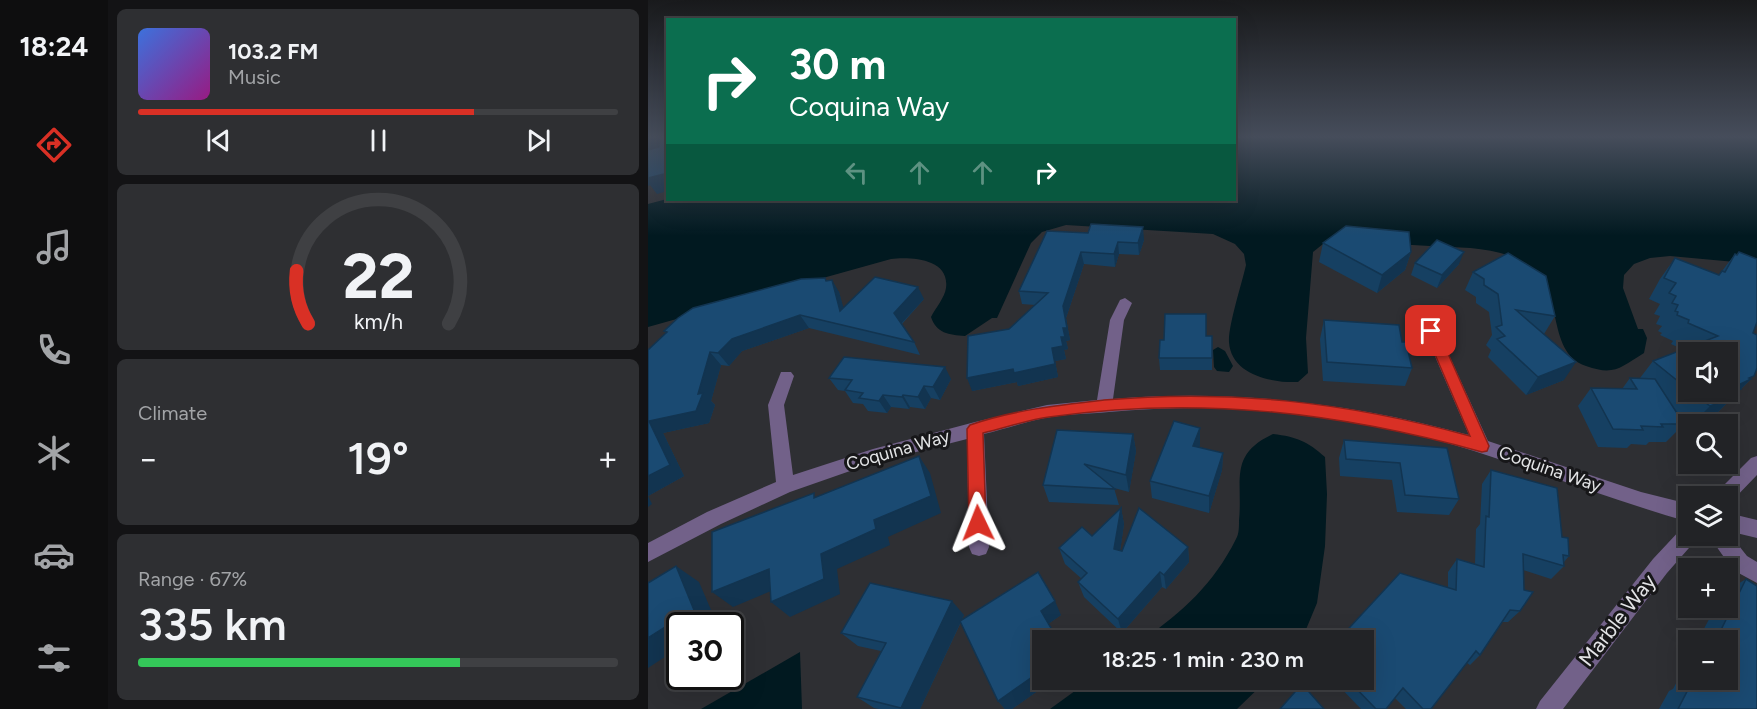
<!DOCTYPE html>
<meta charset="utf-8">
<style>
body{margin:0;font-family:Figtree,sans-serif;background:#2e2f32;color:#f1f3f6;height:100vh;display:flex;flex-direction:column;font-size:22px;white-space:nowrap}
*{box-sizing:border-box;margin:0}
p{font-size:20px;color:#a2a4a7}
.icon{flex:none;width:33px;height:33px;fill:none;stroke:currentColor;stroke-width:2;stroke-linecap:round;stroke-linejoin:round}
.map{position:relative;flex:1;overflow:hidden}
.panel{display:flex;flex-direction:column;gap:9px;padding:9px;background:#131315;width:540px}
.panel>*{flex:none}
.top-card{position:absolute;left:18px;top:18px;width:570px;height:183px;border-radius:0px;box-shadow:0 6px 24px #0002,0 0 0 2px #3f4043;background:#0b6e4f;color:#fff;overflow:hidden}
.controls{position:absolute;left:1030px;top:342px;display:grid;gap:12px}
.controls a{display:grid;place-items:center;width:60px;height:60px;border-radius:0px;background:#222326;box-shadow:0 6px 24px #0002,0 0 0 2px #3f4043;font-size:30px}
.speed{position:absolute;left:18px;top:612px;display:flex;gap:12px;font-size:30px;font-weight:700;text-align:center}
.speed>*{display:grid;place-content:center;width:78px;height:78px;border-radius:50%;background:#222326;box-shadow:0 6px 24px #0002,0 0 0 2px #3f4043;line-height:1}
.speed .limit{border:3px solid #111;border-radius:9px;background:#fff;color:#111}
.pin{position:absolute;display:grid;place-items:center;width:51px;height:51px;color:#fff;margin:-26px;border-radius:12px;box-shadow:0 3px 9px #0006}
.me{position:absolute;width:66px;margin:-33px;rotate:358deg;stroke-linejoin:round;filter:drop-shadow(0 0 4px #0008)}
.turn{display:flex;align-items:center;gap:21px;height:126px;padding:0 24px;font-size:27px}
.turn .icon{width:78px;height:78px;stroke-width:2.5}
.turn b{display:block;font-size:42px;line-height:51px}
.lanes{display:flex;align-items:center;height:57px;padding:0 24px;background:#0003;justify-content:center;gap:30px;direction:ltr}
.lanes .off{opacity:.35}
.big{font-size:45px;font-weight:600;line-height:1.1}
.panel .card{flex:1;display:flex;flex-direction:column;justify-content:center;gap:9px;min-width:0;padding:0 21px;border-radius:9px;background:#2e2f32}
.panel .dial{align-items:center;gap:0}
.dial svg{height:156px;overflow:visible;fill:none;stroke:#3f4043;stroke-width:7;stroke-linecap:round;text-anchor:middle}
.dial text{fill:#f1f3f6;stroke:none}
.song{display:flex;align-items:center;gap:18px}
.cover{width:72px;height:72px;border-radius:9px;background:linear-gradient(135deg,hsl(220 70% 55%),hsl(310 70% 35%))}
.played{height:6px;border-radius:3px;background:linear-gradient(90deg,#d93025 70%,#3f4043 70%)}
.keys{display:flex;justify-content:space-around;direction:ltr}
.heat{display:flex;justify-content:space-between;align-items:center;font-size:33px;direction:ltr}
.charge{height:9px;border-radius:4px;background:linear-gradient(90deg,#34c759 67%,#3f4043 0)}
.trip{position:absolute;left:384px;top:630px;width:342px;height:60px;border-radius:0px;background:#222326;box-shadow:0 6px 24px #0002,0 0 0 2px #3f4043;font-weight:600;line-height:60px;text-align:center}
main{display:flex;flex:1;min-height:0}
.tab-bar{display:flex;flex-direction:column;width:108px;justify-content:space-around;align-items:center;background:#0e0e0f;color:#a2a4a7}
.tab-bar .icon{width:42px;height:42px}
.tab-bar .on{color:#d93025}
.tab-bar b{font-size:27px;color:#f1f3f6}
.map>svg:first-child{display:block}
</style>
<main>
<nav class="tab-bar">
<b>18:24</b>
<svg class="icon on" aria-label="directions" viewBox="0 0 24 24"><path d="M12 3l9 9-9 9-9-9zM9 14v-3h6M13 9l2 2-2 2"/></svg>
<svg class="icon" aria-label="music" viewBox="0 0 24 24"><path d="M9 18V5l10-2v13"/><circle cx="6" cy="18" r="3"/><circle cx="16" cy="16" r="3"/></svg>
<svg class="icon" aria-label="phone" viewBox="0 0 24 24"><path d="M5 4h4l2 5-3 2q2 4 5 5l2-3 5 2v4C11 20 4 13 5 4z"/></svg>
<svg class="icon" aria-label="climate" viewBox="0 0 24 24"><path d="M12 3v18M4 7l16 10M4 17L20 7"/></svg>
<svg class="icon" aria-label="car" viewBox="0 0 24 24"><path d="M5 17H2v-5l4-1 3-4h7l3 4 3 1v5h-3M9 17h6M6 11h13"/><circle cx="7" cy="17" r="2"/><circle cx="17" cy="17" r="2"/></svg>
<svg class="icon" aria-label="filters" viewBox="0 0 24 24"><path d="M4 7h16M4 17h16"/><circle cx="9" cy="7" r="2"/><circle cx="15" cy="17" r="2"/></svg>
</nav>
<section class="panel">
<div class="card">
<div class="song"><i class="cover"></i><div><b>103.2 FM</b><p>Music</p></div></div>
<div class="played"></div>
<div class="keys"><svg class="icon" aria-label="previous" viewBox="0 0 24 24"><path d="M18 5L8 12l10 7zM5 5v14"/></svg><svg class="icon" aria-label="pause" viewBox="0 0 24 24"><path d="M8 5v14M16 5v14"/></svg><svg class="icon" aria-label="next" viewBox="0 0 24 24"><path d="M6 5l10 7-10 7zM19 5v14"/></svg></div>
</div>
<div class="card dial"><svg viewBox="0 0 100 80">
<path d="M14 69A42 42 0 1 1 86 69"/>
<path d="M14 69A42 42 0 0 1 8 42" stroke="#d93025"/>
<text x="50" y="56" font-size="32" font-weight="700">22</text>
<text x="50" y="72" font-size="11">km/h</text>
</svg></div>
<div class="card"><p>Climate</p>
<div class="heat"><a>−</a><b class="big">19°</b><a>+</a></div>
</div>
<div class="card"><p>Range · 67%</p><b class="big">335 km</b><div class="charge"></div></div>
</section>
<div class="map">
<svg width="1109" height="709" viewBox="0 0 1109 709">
<rect width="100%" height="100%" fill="#2e2f33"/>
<g fill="#011920">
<path d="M587,137H1109V264L1022,256L1002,258L986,264L976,275L975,288L990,329H995L999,338L996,353C972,368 966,376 938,366C896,352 918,286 879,264C849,246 815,248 782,246C753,244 724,243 695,241L675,244L665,252L658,338L660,373L650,382C624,383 583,375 581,342C580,326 594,283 598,265L596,254L587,244L565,234L418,225L394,232L383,243L349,318H344L317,336C301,335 288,333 283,317C287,309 297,297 298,288C302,258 262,257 243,259L0,327V204L19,199L586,200Z"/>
<polygon points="570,347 577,351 585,366 581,372 569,371 566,367 565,350"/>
<path d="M625,434C649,437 659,441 677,457L679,494L677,546L669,603L654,639L653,640H495C535,611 565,585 588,539C591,534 591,527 591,521C595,480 580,455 625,434Z"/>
<polygon points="152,652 154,709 53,709"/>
<polygon points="442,680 619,680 589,709 402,709"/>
</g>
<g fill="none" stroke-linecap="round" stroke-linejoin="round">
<g fill="#726189" fill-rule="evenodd">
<path d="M477,298L484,303L476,320L465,399C585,389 705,403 821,435L776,331L783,326L790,331L840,441L993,492L1041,504V522C950,496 863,460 772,435C672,409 564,403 461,412C440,414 418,414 397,418C377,422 356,429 336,434L341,547L338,554L331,556L324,554L321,547L319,439L225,463L142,492L73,524L0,562V543L59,512L128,482L120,405L133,372H143L146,376L136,405L145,475L225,449L327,422L399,405L449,400L462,320L472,300Z"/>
<polygon points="1109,456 1109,475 1083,502 1080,503 1080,496 1068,496 1071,490 1103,458"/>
<polygon points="1080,513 1109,520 1109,538 1080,531"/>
<polygon points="1041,525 1041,536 1050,536 1048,540 1019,573 915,709 888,709 892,701 1005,559 1034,528"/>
<polygon points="1080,532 1099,556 1109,562 1109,583 1085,570 1061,536 1080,536"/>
</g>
</g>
<g fill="#164062" fill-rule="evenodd">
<polygon points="399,231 496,240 491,255 471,254 467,267 436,264 418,318 422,340 418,341 420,349 416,350 418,359 407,361 410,377 370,386 369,382 324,391 361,329 387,305 374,304 371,291"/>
<polygon points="675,243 763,252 757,270 729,293 671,262"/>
<path d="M1091,252L1105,333L1103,379L1065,417L1047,424H1041V426L1032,418L1036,424L1018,442H1001L998,445L983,444L979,448L950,447L930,406L943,388L974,389L982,378H992L1005,361L1036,350L1023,344L1025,341L1012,335L1014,333L1010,331L1014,326L1008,324L1012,316L1006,314L1012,304L1001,299L1012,279L1027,258L1071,275L1087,254L1089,255ZM1041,352L1080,392H1041Z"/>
<polygon points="767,263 811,264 789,288 763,275"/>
<polygon points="825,272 907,316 896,334 916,380 878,395 840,357 843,350 838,345 844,335 841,312 828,303 828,297 817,290"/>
<polygon points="178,281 191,292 195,308 276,299 254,324 266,342 272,355 161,328 94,351 81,366 73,365 63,401 67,405 61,423 15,433 36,476 0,496 18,333 16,331"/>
<polygon points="676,320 754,342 764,368 757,386 675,381 672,339"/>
<polygon points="558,336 564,358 564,370 512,370 511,358"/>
<polygon points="181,378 303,379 292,400 283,398 277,409 262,407 261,409 243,407 239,413 220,411 215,404 205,403 197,391 190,390"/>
<polygon points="485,434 488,451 481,492 466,488 471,505 401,502 395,485"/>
<polygon points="696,440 799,448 811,499 801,515 749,512 744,480 692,476 691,458"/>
<polygon points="552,445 551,447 575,453 574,470 561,513 504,498 502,481"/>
<polygon points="843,470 914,537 921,556 916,562 916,566 903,579 875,570 872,611 860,622 854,622 832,655 822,665 819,663 783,709 758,709 747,698 738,709 713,709 685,680 716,680 800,587 800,572 809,559 827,564 828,529 832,524 834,484"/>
<polygon points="473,508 476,524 472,551 540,547 541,562 518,589 514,587 474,633 436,597 430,582 434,579 417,564 411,548 444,536"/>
<polygon points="1098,579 1109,709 1011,709 1021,691 1025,689 1041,659 1041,680 1080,680 1080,640 1050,640 1067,608 1080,608 1080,590"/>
<polygon points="316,615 313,621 413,615 400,624 405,680 364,709 357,709 350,701 313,622 272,709 231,709 226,708 209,697 233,651 210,646 193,633"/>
</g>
<g fill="#123450">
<polygon points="9,138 20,153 0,158 0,140"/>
<polygon points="0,172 20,173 20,191 9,194 2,185 0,186"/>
<polygon points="495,227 496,240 491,255 490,243"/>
<polygon points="470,242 471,254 467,267 466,254"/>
<polygon points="433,252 436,264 418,318 422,340 418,341 420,349 416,350 418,359 407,361 410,377 370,386 369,382 324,391 319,378 404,348 413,337 415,328 415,306"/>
<polygon points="763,252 757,270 729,293 734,275"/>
<polygon points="816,252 811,264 789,288 794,275"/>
<polygon points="184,280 191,292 200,324 192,311"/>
<polygon points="270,287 276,299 252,325 246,313"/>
<polygon points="152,315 161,328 94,351 81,366 70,353 84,339"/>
<polygon points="62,352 73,365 63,401 67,405 61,423 15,433 36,476 0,496 1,421 50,394"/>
<polygon points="928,362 916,380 878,395 890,377"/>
<polygon points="297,367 303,379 292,400 285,387"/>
<polygon points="1106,376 1101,380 1103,379 1065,417 1047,424 1044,424 1062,406 1088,386 1101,378"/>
<polygon points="276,386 283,398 277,409 270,397"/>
<polygon points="235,395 243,407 239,413 231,401"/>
<polygon points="255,395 262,407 261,409 254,397"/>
<polygon points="552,428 552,445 546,463 545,446"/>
<polygon points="485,434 488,451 481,492 478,475"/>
<polygon points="575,453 574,470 561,513 561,496"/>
<polygon points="271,456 282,473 293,513 240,537 242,545 189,569 192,594 142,617 123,602"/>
<polygon points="0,496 4,504 0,507"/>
<polygon points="473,508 476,524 470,565 466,549"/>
<polygon points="540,547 541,562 518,589 516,575"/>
<polygon points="28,566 51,582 70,626 32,626"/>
<polygon points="121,569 140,584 85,607 64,592"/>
<polygon points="512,572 514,587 474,633 470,619"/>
<polygon points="304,601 316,615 272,709 255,709 253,708"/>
<polygon points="407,601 413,615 400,624 393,611"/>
<polygon points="22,624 32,626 32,647 0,668 0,638"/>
<polygon points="394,670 394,680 405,680 364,709 357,709 350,701"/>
</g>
<g fill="#1a4a72" stroke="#123450" stroke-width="1.5">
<polygon points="0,137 20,137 20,173 0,178 0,150 11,147 12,140 9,138 0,140"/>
<polygon points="443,224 495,227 490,243 470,242 466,254 433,252 415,306 419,328 415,328 417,337 413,337 415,346 404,348 407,364 366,373 365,369 319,378 320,336 361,329 400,293 371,291 399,231 440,233"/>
<polygon points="698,226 761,232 763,252 734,275 675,243"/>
<polygon points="789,240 816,252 794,275 767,263"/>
<polygon points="1091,252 1109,259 1109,322 1105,333 1109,335 1109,368 1106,376 1101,378 1103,379 1088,386 1093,389 1082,394 1086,397 1062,406 1043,392 1080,392 1080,352 1041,352 1041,390 1005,361 1070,336 1040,323 1041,320 1029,315 1030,312 1027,311 1030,305 1024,303 1028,296 1021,293 1028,283 1016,278 1027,258 1071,275 1074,271 1077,272 1087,254 1089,255"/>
<polygon points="860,253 898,276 907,316 868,310 928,362 890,377 849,339 857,336 848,327 854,325 850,294 836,285 836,279 825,272"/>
<polygon points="227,277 270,287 246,313 266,342 152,315 84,339 70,353 62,352 50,394 55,393 48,411 1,421 22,465 0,476 0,350 19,332 16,331 30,318 45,308 153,279 177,278 178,281 184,280 192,311"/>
<polygon points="517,314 558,314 558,336 564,336 564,358 511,358 512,340 516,340"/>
<polygon points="676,320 751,325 754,342 758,342 764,368 679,362"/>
<polygon points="196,357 297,367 285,387 276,386 270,397 255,395 254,397 235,395 231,401 211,398 215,393 197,390 204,380 181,378"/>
<polygon points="982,378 1007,379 1036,424 1013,424 1015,427 993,426 995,430 965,429 943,388 989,389"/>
<polygon points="526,421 552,428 545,446 575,453 561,496 502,481"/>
<polygon points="409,430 485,434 478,475 436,464 467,489 395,485"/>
<polygon points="696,440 799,448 811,499 757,495 752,463 698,459"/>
<polygon points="271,456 283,496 226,520 228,529 173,554 176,579 123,602 121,569 64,592 64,532 166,493 166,498"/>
<polygon points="843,470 909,488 914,537 920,538 921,556 915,555 916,566 875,554 876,590 885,592 872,611 862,610 832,655 828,651 783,709 775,709 755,688 738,709 728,709 700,680 716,680 716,640 690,640 752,573 808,590 809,559 836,567 838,516 841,517"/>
<polygon points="473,508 466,549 474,551 491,508 540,547 516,575 512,572 470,619 430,582 439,573 411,548 434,527 444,536"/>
<polygon points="28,566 48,615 24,631 22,624 0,638 0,583"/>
<polygon points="390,572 407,601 393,611 410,640 394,640 394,670 350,701 312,621"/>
<polygon points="1098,579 1109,586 1109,709 1030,709 1045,680 1047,682 1048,680 1080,680 1080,640 1068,640"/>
<polygon points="222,583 304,601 253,708 209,697 238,643 193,633"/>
<polygon points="654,684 676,709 632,709"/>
</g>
<linearGradient id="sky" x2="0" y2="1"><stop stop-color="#191a1c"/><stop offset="0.58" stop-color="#464d5b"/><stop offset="1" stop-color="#464d5b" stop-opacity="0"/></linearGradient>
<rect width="1109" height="236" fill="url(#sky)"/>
<path fill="#d93025" stroke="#8d1f18" stroke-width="1.5" d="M783,326L790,331L841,446L839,451L834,452C689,412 551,396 401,417C379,420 357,428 335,433L338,523L336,529L330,531L324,529L321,523L319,429L322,425C365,410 411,405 456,400C583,389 698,402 822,436L777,331Z"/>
<g text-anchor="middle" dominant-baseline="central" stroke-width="6" stroke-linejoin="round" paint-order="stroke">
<g font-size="18" fill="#e3e4e6" stroke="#171719">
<text transform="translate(250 450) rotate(-16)">Coquina Way</text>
<text transform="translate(902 469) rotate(19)">Coquina Way</text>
</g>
<g font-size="21" fill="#e3e4e6" stroke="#171719">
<text transform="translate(969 620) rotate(-52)">Marble Way</text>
</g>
</g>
</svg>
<div class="controls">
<a><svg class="icon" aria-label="sound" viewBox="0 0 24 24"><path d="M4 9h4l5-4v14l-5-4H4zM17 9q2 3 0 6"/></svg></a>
<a><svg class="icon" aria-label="search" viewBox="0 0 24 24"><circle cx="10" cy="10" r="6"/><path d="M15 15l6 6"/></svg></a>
<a><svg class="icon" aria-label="layers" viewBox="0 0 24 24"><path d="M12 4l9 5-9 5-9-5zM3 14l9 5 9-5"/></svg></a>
<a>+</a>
<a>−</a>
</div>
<div class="speed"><div class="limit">30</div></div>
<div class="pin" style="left:783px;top:331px;background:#d93025"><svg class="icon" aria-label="arrive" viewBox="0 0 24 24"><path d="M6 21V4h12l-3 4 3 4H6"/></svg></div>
<svg class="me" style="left:330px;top:523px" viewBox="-20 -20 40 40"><path d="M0-17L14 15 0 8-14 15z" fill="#d93025" stroke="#fff" stroke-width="4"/></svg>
<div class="trip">18:25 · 1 min · 230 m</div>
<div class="top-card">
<div class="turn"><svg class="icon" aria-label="right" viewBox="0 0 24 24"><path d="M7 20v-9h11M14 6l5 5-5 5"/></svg><div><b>30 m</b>Coquina Way</div></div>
<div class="lanes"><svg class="icon off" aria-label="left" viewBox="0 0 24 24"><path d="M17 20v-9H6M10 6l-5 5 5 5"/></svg><svg class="icon off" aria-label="ahead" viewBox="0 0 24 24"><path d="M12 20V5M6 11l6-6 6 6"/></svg><svg class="icon off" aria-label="ahead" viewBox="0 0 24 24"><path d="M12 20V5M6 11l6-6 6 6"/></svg><svg class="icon" aria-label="right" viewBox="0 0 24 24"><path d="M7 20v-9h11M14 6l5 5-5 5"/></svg></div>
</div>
</div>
</main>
